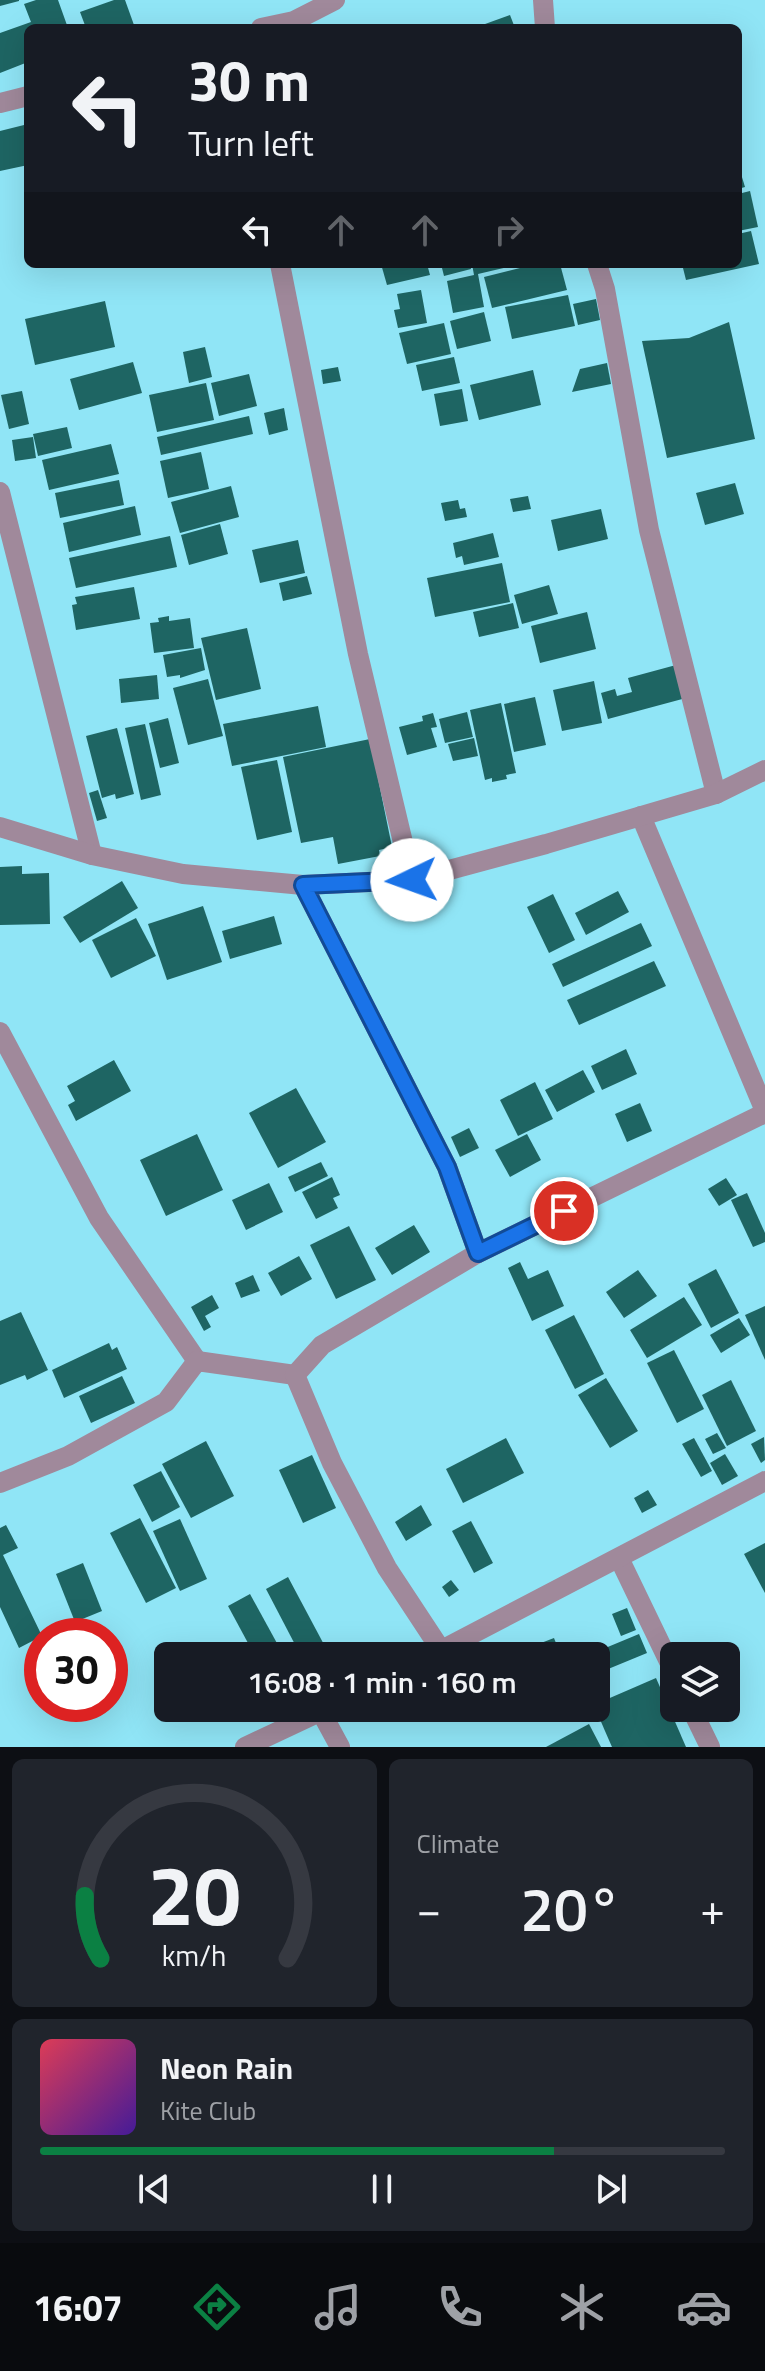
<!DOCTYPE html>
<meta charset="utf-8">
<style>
body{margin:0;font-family:"Titillium Web",sans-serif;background:#20242c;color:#f1f3f6;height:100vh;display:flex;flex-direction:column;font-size:30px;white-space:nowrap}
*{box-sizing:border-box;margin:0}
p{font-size:26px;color:#9ea1a6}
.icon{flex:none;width:44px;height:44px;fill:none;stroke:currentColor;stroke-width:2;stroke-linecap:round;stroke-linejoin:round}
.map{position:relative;height:1747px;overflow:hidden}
.drawer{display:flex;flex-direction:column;gap:12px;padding:12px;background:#0d0f14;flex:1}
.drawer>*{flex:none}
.banner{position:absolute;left:24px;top:24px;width:718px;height:244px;border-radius:12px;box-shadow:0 8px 32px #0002;background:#171b24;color:#f1f3f6;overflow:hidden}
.fabs{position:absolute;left:660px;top:1642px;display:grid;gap:16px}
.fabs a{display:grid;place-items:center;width:80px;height:80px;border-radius:12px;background:#171b24;box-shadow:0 8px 32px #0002;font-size:40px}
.speed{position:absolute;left:24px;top:1618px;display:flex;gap:16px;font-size:40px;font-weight:700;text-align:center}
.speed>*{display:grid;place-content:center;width:104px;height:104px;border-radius:50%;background:#171b24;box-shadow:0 8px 32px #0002;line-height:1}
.speed .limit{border:12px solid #d22;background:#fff;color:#111}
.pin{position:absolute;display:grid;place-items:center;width:68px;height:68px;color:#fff;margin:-34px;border:4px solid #fff;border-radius:50%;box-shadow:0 2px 8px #0007}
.me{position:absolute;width:88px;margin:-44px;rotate:267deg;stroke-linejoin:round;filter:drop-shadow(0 0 6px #0008)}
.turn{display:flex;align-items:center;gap:28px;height:168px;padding:0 32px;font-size:36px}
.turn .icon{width:104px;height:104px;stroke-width:2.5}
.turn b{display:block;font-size:56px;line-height:68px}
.lanes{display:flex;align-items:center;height:76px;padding:0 32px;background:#0003;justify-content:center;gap:40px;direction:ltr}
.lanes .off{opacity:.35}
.big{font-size:60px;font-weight:600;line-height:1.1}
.drawer .widget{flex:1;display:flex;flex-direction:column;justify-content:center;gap:12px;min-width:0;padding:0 28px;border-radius:12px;background:#20242c}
.drawer .dial{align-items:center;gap:0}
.dial svg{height:208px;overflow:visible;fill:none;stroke:#363941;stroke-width:7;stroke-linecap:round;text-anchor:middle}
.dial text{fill:#f1f3f6;stroke:none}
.song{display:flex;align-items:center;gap:24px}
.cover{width:96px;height:96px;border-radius:12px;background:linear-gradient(135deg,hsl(350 70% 55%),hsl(260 70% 35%))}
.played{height:8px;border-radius:4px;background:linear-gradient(90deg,#0b8043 75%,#363941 75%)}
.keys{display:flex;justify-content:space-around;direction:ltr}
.heat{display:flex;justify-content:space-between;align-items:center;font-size:44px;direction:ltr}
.drawer .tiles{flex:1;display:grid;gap:12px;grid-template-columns:1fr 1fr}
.widget:last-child{grid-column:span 2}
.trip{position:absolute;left:154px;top:1642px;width:456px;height:80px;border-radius:12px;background:#171b24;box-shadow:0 8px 32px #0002;font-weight:600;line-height:80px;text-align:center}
.tabs{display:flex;height:128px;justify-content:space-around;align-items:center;background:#090b0e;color:#9ea1a6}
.tabs .icon{width:56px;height:56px}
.tabs .current{color:#0b8043}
.tabs b{font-size:36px;color:#f1f3f6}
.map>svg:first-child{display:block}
</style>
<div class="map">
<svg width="765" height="1747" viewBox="0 0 765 1747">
<rect width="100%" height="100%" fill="#90e5f6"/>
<g fill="#1e6563">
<polygon points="0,0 19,0 19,1 0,6"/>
<polygon points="36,0 58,0 68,28 28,28 28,62 0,73 0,33 31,22 24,4"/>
<polygon points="114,0 125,0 134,25 125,28 86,28 80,12"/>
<polygon points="510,15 515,28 474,28"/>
<polygon points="28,124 28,165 0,171 0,131"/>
<polygon points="738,164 745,187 738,189"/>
<polygon points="750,191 758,227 738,231 738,194"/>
<polygon points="751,231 759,264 686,280 682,264 738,264 738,234"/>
<polygon points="381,264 427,264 430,275 387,285"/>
<polygon points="441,264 470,264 471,269 444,276"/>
<polygon points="472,264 516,265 478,274 484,307 453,313 447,281 474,275"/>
<polygon points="536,264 560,264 567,290 492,308 484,277"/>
<polygon points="421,290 427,323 398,328 394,310 400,309 397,294"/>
<polygon points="568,295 575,326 512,339 505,307"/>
<polygon points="596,299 600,320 578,325 573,304"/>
<polygon points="105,301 115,347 35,365 25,319"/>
<polygon points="484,312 491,341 457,349 450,321"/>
<polygon points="729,322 755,439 667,458 642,341 689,338"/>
<polygon points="444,323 451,354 407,364 399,333"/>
<polygon points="205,347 212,377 189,383 183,352"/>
<polygon points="454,357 460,383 422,391 416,365"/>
<polygon points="133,362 142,393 79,410 70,379"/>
<polygon points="607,363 611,384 572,392 580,369"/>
<polygon points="338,367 341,381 323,384 321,370"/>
<polygon points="533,370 541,405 479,420 470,385"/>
<polygon points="249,374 257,406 219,416 211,383"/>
<polygon points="206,383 214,420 157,432 149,395"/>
<polygon points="462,389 468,421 440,426 434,394"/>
<polygon points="22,391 29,424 9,429 1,395"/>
<polygon points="284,408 288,430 269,435 264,413"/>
<polygon points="249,416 253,434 161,455 157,437"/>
<polygon points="67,427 72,448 38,456 33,434"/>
<polygon points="33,437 36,458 15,461 12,440"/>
<polygon points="111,444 119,474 49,490 42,460"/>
<polygon points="201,452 209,489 168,498 160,461"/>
<polygon points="119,480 124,505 60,518 55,493"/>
<polygon points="735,483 744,514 705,525 696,493"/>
<polygon points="231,486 239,517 180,533 171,502"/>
<polygon points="528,496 531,509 513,512 510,499"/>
<polygon points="458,500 460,509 465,508 467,517 445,521 441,503"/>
<polygon points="135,506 141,535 69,552 63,523"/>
<polygon points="601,509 608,539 558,551 551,520"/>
<polygon points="220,524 228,554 189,565 181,535"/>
<polygon points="493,533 499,557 464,565 462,556 456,558 453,543"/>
<polygon points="170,536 177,567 76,588 69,558"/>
<polygon points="298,540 305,573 260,583 252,550"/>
<polygon points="502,563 510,602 435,617 427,578"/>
<polygon points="307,576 312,594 283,601 279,583"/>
<polygon points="549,585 558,614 522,624 514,595"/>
<polygon points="134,587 140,619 76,630 72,605 77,604 75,597"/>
<polygon points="513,603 519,628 479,637 473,612"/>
<polygon points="587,612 596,649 540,663 531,626"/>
<polygon points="169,616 169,621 190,618 194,648 154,653 150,623 159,622 158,618"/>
<polygon points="247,628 261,689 216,700 201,638"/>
<polygon points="201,648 205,670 180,678 180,675 167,677 163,655"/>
<polygon points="676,665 686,698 608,719 601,693 615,689 617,696 632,692 628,678"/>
<polygon points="157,675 159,699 121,703 119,679"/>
<polygon points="208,679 223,736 188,745 173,688"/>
<polygon points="594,681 602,723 562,731 553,690"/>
<polygon points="535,697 546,745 514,752 504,704"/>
<polygon points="501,703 516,773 506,775 507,779 492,782 492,778 485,780 470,710"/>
<polygon points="318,706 326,747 232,766 223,724"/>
<polygon points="467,712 473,737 445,743 439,719"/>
<polygon points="433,713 437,727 431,728 437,747 407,755 399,727 423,721 422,716"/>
<polygon points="168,718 179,763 160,768 149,723"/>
<polygon points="145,724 161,795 141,800 125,728"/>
<polygon points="117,728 134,794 116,799 115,794 102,798 86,736"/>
<polygon points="474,738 478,756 453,761 448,744"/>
<polygon points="370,739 392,847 379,850 380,856 338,864 333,837 301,843 283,757"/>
<polygon points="277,760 292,832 257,840 241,767"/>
<polygon points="98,790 107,818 97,821 89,793"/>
<polygon points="22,866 22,874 49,873 50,924 0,925 0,867"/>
<polygon points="122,881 138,908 80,943 63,917"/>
<polygon points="618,891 629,912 586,935 575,913"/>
<polygon points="553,894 575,940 549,953 527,907"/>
<polygon points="203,906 222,962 167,980 148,924"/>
<polygon points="274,916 282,944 230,959 222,931"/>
<polygon points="136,918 156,956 111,978 92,940"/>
<polygon points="641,923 652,946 563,987 552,964"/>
<polygon points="654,961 666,986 579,1025 567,1000"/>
<polygon points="626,1049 637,1074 602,1090 591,1066"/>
<polygon points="114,1060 131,1091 76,1121 68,1105 75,1101 67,1086"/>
<polygon points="583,1070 595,1092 557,1112 545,1090"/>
<polygon points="535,1082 553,1119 518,1136 500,1100"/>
<polygon points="296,1088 326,1142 278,1168 249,1113"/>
<polygon points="640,1103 652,1131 627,1142 615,1114"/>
<polygon points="469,1128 479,1148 460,1157 451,1137"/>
<polygon points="197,1134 223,1190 166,1216 140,1160"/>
<polygon points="527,1134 541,1160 510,1177 495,1150"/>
<polygon points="321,1162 328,1176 295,1192 288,1177"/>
<polygon points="332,1177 340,1195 333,1198 338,1208 316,1219 302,1192"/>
<polygon points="726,1178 737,1195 719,1206 708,1189"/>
<polygon points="269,1183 283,1212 246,1230 232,1200"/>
<polygon points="747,1193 765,1233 765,1242 753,1247 731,1200"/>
<polygon points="414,1225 430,1252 392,1275 375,1248"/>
<polygon points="349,1226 376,1280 336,1299 310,1245"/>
<polygon points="299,1256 312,1279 281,1296 268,1273"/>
<polygon points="520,1262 528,1279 548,1270 564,1306 532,1321 508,1268"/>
<polygon points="716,1269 739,1313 711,1328 688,1284"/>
<polygon points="638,1270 657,1296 624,1318 606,1292"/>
<polygon points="253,1275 260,1291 241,1298 235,1283"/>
<polygon points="212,1295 219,1308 205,1316 211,1327 204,1331 191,1307"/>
<polygon points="684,1297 702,1325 647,1358 630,1330"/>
<polygon points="765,1306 765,1360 745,1315"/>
<polygon points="21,1312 48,1370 27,1380 25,1375 0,1385 0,1321"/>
<polygon points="574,1315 604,1374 575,1389 545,1330"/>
<polygon points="739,1318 750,1335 721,1353 710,1335"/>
<polygon points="109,1343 112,1350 117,1347 127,1369 64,1398 52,1370"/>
<polygon points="674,1350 704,1409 677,1423 647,1363"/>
<polygon points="122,1376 135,1403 91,1423 79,1396"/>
<polygon points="606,1378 638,1431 610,1448 578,1395"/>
<polygon points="731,1380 756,1431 727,1446 702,1395"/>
<polygon points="717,1433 726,1448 713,1454 705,1439"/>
<polygon points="764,1437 765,1460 761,1463 751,1444"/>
<polygon points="506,1438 524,1473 463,1503 446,1469"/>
<polygon points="694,1438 712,1471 701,1477 682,1444"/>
<polygon points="206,1441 234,1496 191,1518 162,1464"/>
<polygon points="725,1454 738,1476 722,1485 710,1463"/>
<polygon points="312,1455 336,1508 303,1523 279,1470"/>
<polygon points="161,1471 180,1507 152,1522 133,1485"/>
<polygon points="648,1490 657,1505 642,1513 634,1498"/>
<polygon points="421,1505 432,1525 406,1541 395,1522"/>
<polygon points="140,1518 176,1588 146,1603 110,1533"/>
<polygon points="180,1519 207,1579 180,1591 153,1531"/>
<polygon points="471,1521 493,1563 474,1573 452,1531"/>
<polygon points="6,1525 18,1548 3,1555 42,1636 19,1648 0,1607 0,1528"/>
<polygon points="765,1543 765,1593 744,1554"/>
<polygon points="83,1563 102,1611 75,1622 56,1574"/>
<polygon points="288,1577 329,1654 325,1656 301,1656 266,1589"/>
<polygon points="451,1580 459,1590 449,1597 442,1587"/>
<polygon points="250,1594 284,1656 255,1656 228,1606"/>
<polygon points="627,1608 636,1630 621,1636 612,1614"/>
<polygon points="639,1634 647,1653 596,1674 596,1656 586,1656"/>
<polygon points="554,1638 561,1656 531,1656 528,1648"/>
<polygon points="656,1678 686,1747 612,1747 595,1708 596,1704"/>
<polygon points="589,1724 601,1747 546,1747"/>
</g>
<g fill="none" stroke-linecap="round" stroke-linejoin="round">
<g stroke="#a0899b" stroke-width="20">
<polyline points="543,0 545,28"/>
<polyline points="261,28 294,21 335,0"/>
<polyline points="0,103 28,96"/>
<polyline points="280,264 358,654 412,880"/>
<polyline points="597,264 605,289 649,530 716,794"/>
<polyline points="0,492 92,855"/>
<polyline points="641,816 765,1111"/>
<polyline points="0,827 92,855 183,874 303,885 412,880 546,844 716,794 765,770"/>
<polyline points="303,885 447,1167 478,1253"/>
<polyline points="0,1032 99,1218 197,1361"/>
<polyline points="0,1483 68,1456 166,1402 197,1361 295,1375"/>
<polyline points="619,1558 674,1672"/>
<polyline points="441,1650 387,1568 332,1463 295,1375 322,1345 478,1253 765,1113"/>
<polyline points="432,1655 765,1481"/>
<polyline points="691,1708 710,1747"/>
<polyline points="321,1712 340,1747"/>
<polyline points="245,1747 328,1708"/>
</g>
</g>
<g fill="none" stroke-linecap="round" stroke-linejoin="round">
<defs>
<polyline id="route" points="412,880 303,885 447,1167 478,1253 564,1211"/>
</defs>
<use href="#route" stroke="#114b97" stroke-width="20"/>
<use href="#route" stroke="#1a73e8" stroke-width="14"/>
</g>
</svg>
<div class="fabs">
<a><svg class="icon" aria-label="layers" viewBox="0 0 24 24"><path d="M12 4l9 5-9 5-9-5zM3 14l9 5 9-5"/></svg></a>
</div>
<div class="speed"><div class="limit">30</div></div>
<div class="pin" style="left:564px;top:1211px;background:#d93025"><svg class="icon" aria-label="arrive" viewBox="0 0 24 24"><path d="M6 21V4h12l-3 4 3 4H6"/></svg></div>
<svg class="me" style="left:412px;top:880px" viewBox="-20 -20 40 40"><circle r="19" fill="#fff"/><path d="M0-13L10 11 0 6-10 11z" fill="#1a73e8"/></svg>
<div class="trip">16:08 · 1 min · 160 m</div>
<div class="banner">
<div class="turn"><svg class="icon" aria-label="left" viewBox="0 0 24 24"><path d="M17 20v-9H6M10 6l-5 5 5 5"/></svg><div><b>30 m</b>Turn left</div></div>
<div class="lanes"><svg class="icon" aria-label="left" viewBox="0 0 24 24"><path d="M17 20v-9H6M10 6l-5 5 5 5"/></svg><svg class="icon off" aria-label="ahead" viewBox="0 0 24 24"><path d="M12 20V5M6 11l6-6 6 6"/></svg><svg class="icon off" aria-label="ahead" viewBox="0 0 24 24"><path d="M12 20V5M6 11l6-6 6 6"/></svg><svg class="icon off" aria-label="right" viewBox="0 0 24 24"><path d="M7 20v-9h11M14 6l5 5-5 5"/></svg></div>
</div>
</div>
<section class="drawer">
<div class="tiles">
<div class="widget dial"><svg viewBox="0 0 100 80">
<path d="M14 69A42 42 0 1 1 86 69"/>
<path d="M14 69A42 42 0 0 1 8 45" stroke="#0b8043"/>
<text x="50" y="56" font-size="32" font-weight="700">20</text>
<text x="50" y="72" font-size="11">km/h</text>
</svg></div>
<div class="widget"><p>Climate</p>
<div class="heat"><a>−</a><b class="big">20°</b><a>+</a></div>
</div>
<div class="widget">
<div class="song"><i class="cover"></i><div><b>Neon Rain</b><p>Kite Club</p></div></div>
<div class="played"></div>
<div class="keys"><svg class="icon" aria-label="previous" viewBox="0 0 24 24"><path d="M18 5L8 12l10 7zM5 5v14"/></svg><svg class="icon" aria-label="pause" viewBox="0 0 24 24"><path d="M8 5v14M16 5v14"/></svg><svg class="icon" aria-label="next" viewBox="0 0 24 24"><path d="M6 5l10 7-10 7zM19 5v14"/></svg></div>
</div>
</div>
</section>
<nav class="tabs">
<b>16:07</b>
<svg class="icon current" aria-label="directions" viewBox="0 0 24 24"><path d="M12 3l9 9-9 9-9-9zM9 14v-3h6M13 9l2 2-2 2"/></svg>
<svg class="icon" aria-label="music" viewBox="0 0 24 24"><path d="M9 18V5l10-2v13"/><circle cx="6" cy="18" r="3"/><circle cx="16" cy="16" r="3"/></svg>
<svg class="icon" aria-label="phone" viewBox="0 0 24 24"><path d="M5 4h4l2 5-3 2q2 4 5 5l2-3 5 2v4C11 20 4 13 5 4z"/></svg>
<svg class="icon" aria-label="climate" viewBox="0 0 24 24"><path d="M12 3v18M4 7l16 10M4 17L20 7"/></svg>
<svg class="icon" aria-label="car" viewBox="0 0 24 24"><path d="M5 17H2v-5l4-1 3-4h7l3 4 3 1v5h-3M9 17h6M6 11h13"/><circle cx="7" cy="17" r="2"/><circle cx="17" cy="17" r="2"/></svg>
</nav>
